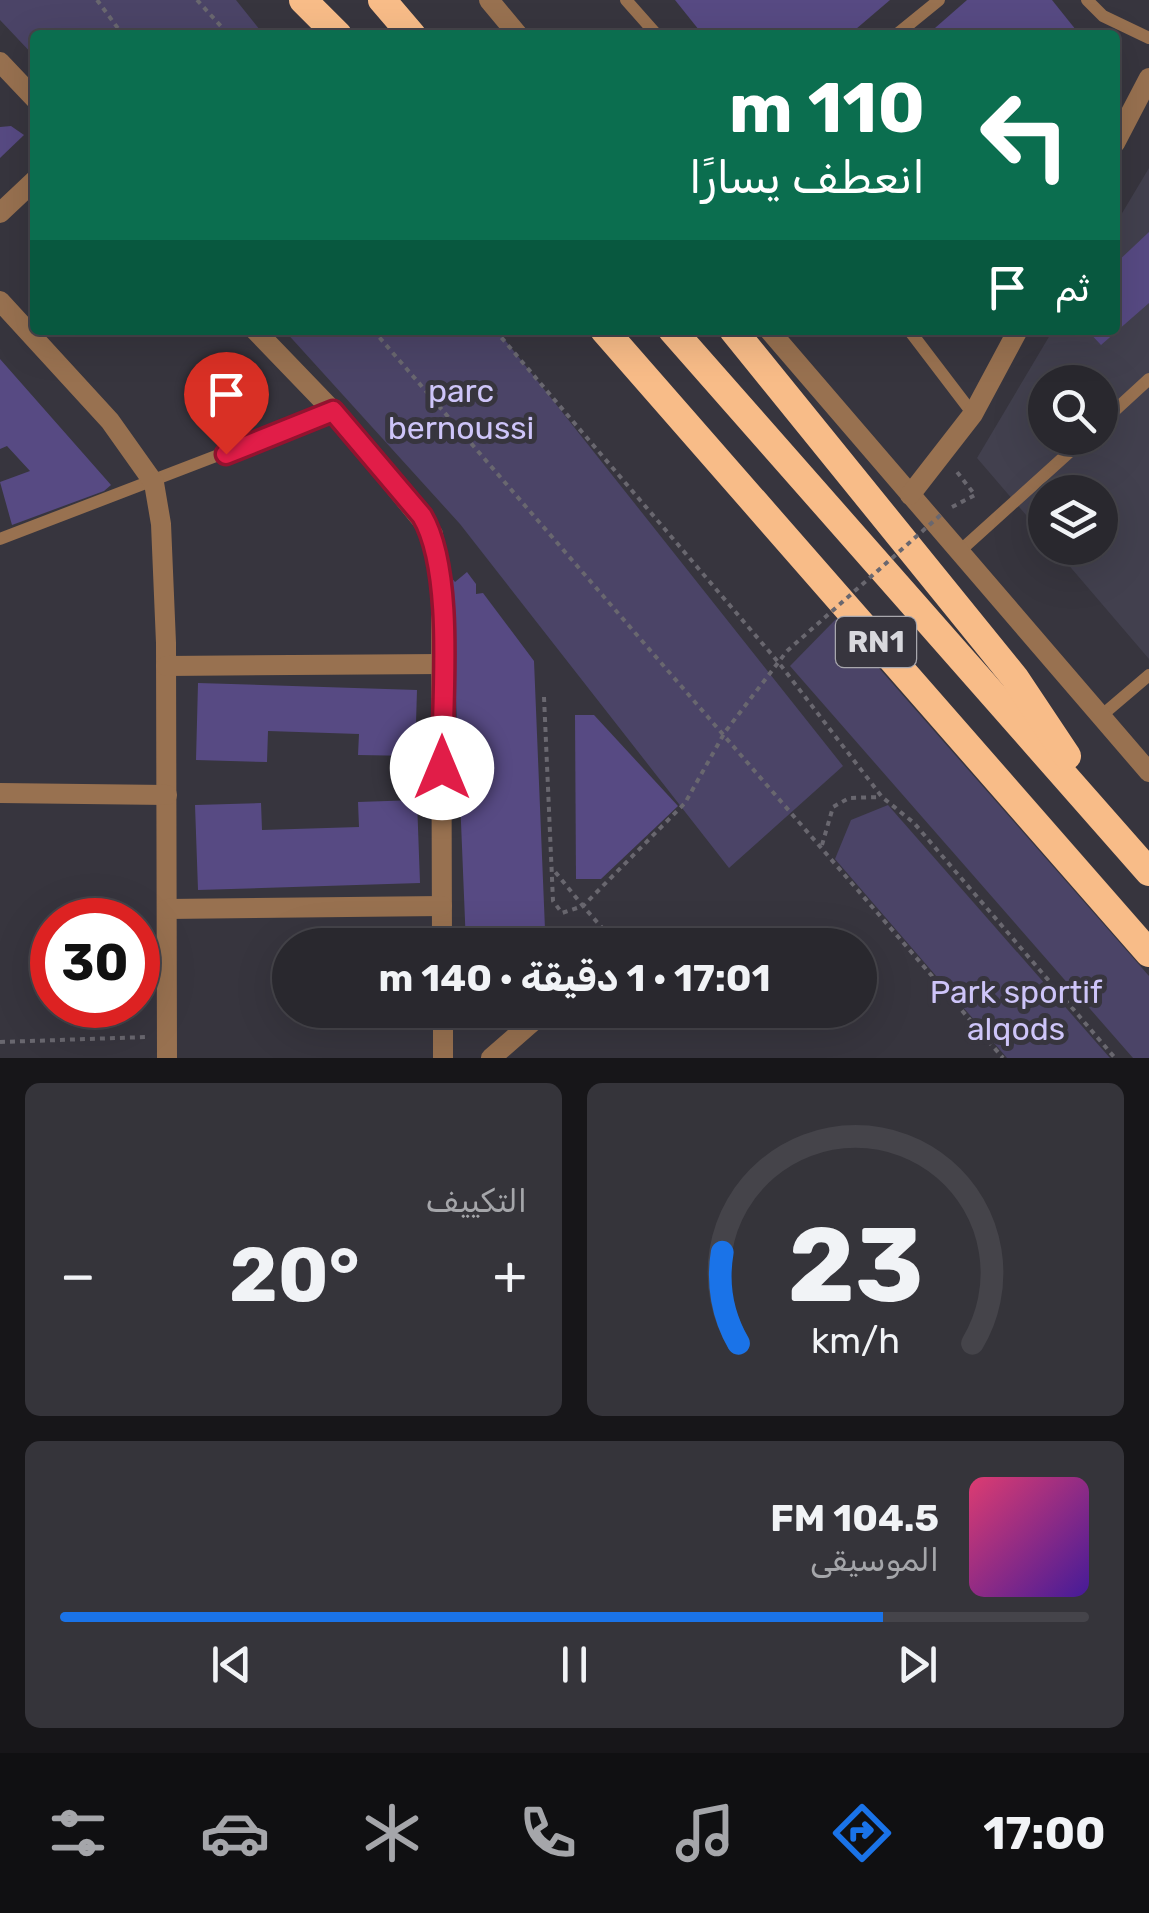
<!DOCTYPE html>
<html lang="ar">
<meta charset="utf-8">
<style>
body{margin:0;font-family:Rubik,"Noto Naskh Arabic",sans-serif;background:#35343a;color:#f1f3f6;direction:rtl;height:100vh;display:flex;flex-direction:column;font-size:38px;white-space:nowrap}
*{box-sizing:border-box;margin:0}
p{font-size:32px;color:#a5a6aa}
.icon{flex:none;width:55px;height:55px;fill:none;stroke:currentColor;stroke-width:2;stroke-linecap:round;stroke-linejoin:round}
.map{position:relative;height:1058px;overflow:hidden;direction:ltr}
.details{display:flex;flex-direction:column;gap:25px;padding:25px;background:#171619;flex:1}
.details>*{flex:none}
.banner{position:absolute;left:30px;top:30px;width:1090px;height:305px;border-radius:10px;box-shadow:0 10px 40px #0002,0 0 0 2px #45444a;direction:rtl;background:#0b6e4f;color:#fff;overflow:hidden}
.buttons{position:absolute;left:1028px;top:365px;display:grid;gap:20px}
.buttons a{display:grid;place-items:center;width:90px;height:90px;border-radius:50%;background:#29282e;box-shadow:0 10px 40px #0002,0 0 0 2px #45444a;font-size:50px}
.speed{position:absolute;left:30px;top:898px;display:flex;gap:20px;font-size:50px;font-weight:700;text-align:center}
.speed>*{display:grid;place-content:center;width:130px;height:130px;border-radius:50%;background:#29282e;box-shadow:0 10px 40px #0002,0 0 0 2px #45444a;line-height:1}
.speed .limit{border:15px solid #d22;background:#fff;color:#111}
.pin{position:absolute;display:grid;place-items:center;width:85px;height:85px;color:#fff;margin:-102px -42px;border-radius:50% 50% 50% 0;rotate:-45deg;box-shadow:0 0 10px #0007}
.pin .icon{rotate:45deg}
.me{position:absolute;width:110px;margin:-55px;rotate:0deg;stroke-linejoin:round;filter:drop-shadow(0 0 8px #0008)}
.turn{display:flex;align-items:center;gap:35px;height:210px;padding:0 30px;font-size:45px}
.turn .icon{width:130px;height:130px;stroke-width:2.5}
.turn b{display:block;font-size:70px;line-height:85px}
.then{display:flex;align-items:center;height:95px;padding:0 30px;background:#0003;gap:20px;font-size:38px}
.big{font-size:75px;font-weight:700;line-height:1.1}
.details .tile{flex:1;display:flex;flex-direction:column;justify-content:center;gap:15px;min-width:0;padding:0 35px;border-radius:15px;background:#35343a}
.details .dial{align-items:center;gap:0}
.dial svg{height:260px;overflow:visible;fill:none;stroke:#45444a;stroke-width:7;stroke-linecap:round;text-anchor:middle}
.dial text{fill:#f1f3f6;stroke:none}
.song{display:flex;align-items:center;gap:30px}
.cover{width:120px;height:120px;border-radius:15px;background:linear-gradient(135deg,hsl(340 70% 55%),hsl(260 70% 35%))}
.played{height:10px;border-radius:5px;background:linear-gradient(90deg,#1a73e8 80%,#45444a 80%)}
.keys{display:flex;justify-content:space-around;direction:ltr}
.heat{display:flex;justify-content:space-between;align-items:center;font-size:55px;direction:ltr}
.details .tiles{flex:1;display:grid;gap:25px;grid-template-columns:1fr 1fr}
.tile:last-child{grid-column:span 2}
.trip{position:absolute;left:272px;top:928px;width:605px;height:100px;border-radius:50px;background:#29282e;box-shadow:0 10px 40px #0002,0 0 0 2px #45444a;font-weight:700;line-height:100px;text-align:center;direction:rtl}
.dock{display:flex;height:160px;justify-content:space-around;align-items:center;background:#101012;color:#a5a6aa}
.dock .icon{width:70px;height:70px}
.dock .selected{color:#1a73e8}
.dock b{font-size:45px;color:#f1f3f6}
.map>svg:first-child{display:block}
</style>
<div class="map">
<svg width="1149" height="1058" viewBox="0 0 1149 1058">
<rect width="100%" height="100%" fill="#37353e"/>
<path fill="#42404e" fill-rule="evenodd" d="M1149,168V659L1054,548H1100V492H1045V537L977,458L1053,330H1115V225ZM1045,382H1100V438H1045Z"/>
<g fill="#4b4467">
<polygon points="0,0 236,0 264,35 35,35 35,57 0,20"/>
<polygon points="284,330 497,330 843,766 729,868 460,524"/>
<polygon points="836,619 1149,976 1149,1058 1133,1058 790,666"/>
<polygon points="888,805 1110,1058 1007,1058 835,859 851,820"/>
</g>
<g fill="#574a83">
<polygon points="675,0 890,0 849,35 703,35"/>
<polygon points="967,0 1052,0 1080,35 927,35"/>
<polygon points="11,126 24,135 0,158 0,127"/>
<polygon points="1149,232 1149,303 1101,345 1087,330 1115,330 1115,264"/>
<polygon points="0,359 111,485 104,491 12,525 0,482 30,471 7,446 0,449"/>
<polygon points="467,572 476,584 476,594 483,593 534,661 545,929 524,945 466,945 451,577 455,582"/>
<polygon points="198,683 417,690 415,756 358,755 359,734 268,731 267,762 196,760"/>
<polygon points="575,715 594,715 678,806 601,879 576,879"/>
<polygon points="417,800 420,883 198,890 195,805 261,803 262,830 359,827 358,802"/>
</g>
<g fill="none" stroke-linecap="round" stroke-linejoin="round">
<g stroke="#69676f" stroke-width="4" stroke-dasharray="5 5" stroke-linecap="butt">
<polyline points="97,0 123,35"/>
<polyline points="197,0 229,35"/>
<polyline points="373,330 1003,1058"/>
<polyline points="495,330 779,663 882,797 914,823 1115,1058"/>
<polyline points="952,507 975,495 957,472"/>
<polyline points="544,697 553,901 562,913 583,906 552,868"/>
<polyline points="822,845 833,807 849,798 880,797"/>
<polyline points="617,945 583,906 685,803 725,732 787,651"/>
<polyline points="0,1042 147,1037"/>
</g>
<g stroke="#987150" stroke-width="12">
<polyline points="626,0 657,35"/>
<polyline points="1087,0 1103,16 1149,38"/>
<polyline points="896,35 939,0"/>
<polyline points="909,330 973,414"/>
<polyline points="1100,424 1149,379"/>
<polyline points="0,539 333,411"/>
<polyline points="961,550 1085,438"/>
<polyline points="1101,716 1149,675"/>
</g>
<g stroke="#987150" stroke-width="20">
<polyline points="489,0 518,35"/>
<polyline points="0,62 35,99"/>
<polyline points="1115,143 1149,78"/>
<polyline points="0,213 35,180"/>
<polyline points="0,301 110,421 154,483 161,524 166,643 167,1058"/>
<polyline points="255,330 333,411 433,534 441,594 442,945"/>
<polyline points="769,330 1149,772"/>
<polyline points="910,495 973,414 1018,330"/>
<polyline points="166,666 442,664"/>
<polyline points="0,793 167,795"/>
<polyline points="167,909 442,906"/>
<polyline points="443,1010 443,1058"/>
<polyline points="491,1058 546,1010"/>
</g>
<g stroke="#f8bc88" stroke-width="28">
<polyline points="303,0 338,35"/>
<polyline points="382,0 412,35"/>
<polyline points="604,330 1149,953"/>
<polyline points="672,330 1149,872"/>
<polyline points="733,330 1015,678 1067,756"/>
</g>
<polyline stroke="#69676f" stroke-width="4" stroke-dasharray="5 5" stroke-linecap="butt" points="787,651 944,512"/>
</g>
<g fill="none" stroke-linecap="round" stroke-linejoin="round">
<defs>
<path id="route" d="M226,454L333,411L422,516C455,572 442,701 442,768"/>
</defs>
<use href="#route" stroke="#92132f" stroke-width="25"/>
<use href="#route" stroke="#e11d48" stroke-width="18"/>
</g>
<g text-anchor="middle" dominant-baseline="central" stroke-width="10" stroke-linejoin="round" paint-order="stroke">
<rect fill="#37353e" stroke="#a8a7ad" stroke-width="2.5" x="836" y="617" width="80" height="50" rx="8"/>
<g font-size="30" font-weight="bold" fill="#d8d8dd">
<text x="876" y="642">RN1</text>
</g>
<g font-size="32" fill="#cec5f9" stroke="#37353e">
<text x="461" y="391">parc<tspan x="461" dy="37">bernoussi</tspan></text>
<text x="1016" y="992">Park sportif<tspan x="1016" dy="37">alqods</tspan></text>
</g>
</g>
</svg>
<div class="buttons">
<a><svg class="icon" aria-label="search" viewBox="0 0 24 24"><circle cx="10" cy="10" r="6"/><path d="M15 15l6 6"/></svg></a>
<a><svg class="icon" aria-label="layers" viewBox="0 0 24 24"><path d="M12 4l9 5-9 5-9-5zM3 14l9 5 9-5"/></svg></a>
</div>
<div class="speed"><div class="limit">30</div></div>
<div class="pin" style="left:226px;top:454px;background:#d93025"><svg class="icon" aria-label="arrive" viewBox="0 0 24 24"><path d="M6 21V4h12l-3 4 3 4H6"/></svg></div>
<svg class="me" style="left:442px;top:768px" viewBox="-20 -20 40 40"><circle r="19" fill="#fff"/><path d="M0-13L10 11 0 6-10 11z" fill="#e11d48"/></svg>
<div class="trip">17:01 · 1 دقيقة · 140 m</div>
<div class="banner">
<div class="turn"><svg class="icon" aria-label="left" viewBox="0 0 24 24"><path d="M17 20v-9H6M10 6l-5 5 5 5"/></svg><div><b>110 m</b>انعطف يسارًا</div></div>
<div class="then">ثم<svg class="icon" aria-label="arrive" viewBox="0 0 24 24"><path d="M6 21V4h12l-3 4 3 4H6"/></svg></div>
</div>
</div>
<section class="details">
<div class="tiles">
<div class="tile dial"><svg viewBox="0 0 100 80">
<path d="M14 69A42 42 0 1 1 86 69"/>
<path d="M14 69A42 42 0 0 1 9 41" stroke="#1a73e8"/>
<text x="50" y="56" font-size="32" font-weight="700">23</text>
<text x="50" y="72" font-size="11">km/h</text>
</svg></div>
<div class="tile"><p>التكييف</p>
<div class="heat"><a>−</a><b class="big">20°</b><a>+</a></div>
</div>
<div class="tile">
<div class="song"><i class="cover"></i><div><b>104.5 FM</b><p>الموسيقى</p></div></div>
<div class="played"></div>
<div class="keys"><svg class="icon" aria-label="previous" viewBox="0 0 24 24"><path d="M18 5L8 12l10 7zM5 5v14"/></svg><svg class="icon" aria-label="pause" viewBox="0 0 24 24"><path d="M8 5v14M16 5v14"/></svg><svg class="icon" aria-label="next" viewBox="0 0 24 24"><path d="M6 5l10 7-10 7zM19 5v14"/></svg></div>
</div>
</div>
</section>
<nav class="dock">
<b>17:00</b>
<svg class="icon selected" aria-label="directions" viewBox="0 0 24 24"><path d="M12 3l9 9-9 9-9-9zM9 14v-3h6M13 9l2 2-2 2"/></svg>
<svg class="icon" aria-label="music" viewBox="0 0 24 24"><path d="M9 18V5l10-2v13"/><circle cx="6" cy="18" r="3"/><circle cx="16" cy="16" r="3"/></svg>
<svg class="icon" aria-label="phone" viewBox="0 0 24 24"><path d="M5 4h4l2 5-3 2q2 4 5 5l2-3 5 2v4C11 20 4 13 5 4z"/></svg>
<svg class="icon" aria-label="climate" viewBox="0 0 24 24"><path d="M12 3v18M4 7l16 10M4 17L20 7"/></svg>
<svg class="icon" aria-label="car" viewBox="0 0 24 24"><path d="M5 17H2v-5l4-1 3-4h7l3 4 3 1v5h-3M9 17h6M6 11h13"/><circle cx="7" cy="17" r="2"/><circle cx="17" cy="17" r="2"/></svg>
<svg class="icon" aria-label="filters" viewBox="0 0 24 24"><path d="M4 7h16M4 17h16"/><circle cx="9" cy="7" r="2"/><circle cx="15" cy="17" r="2"/></svg>
</nav>
